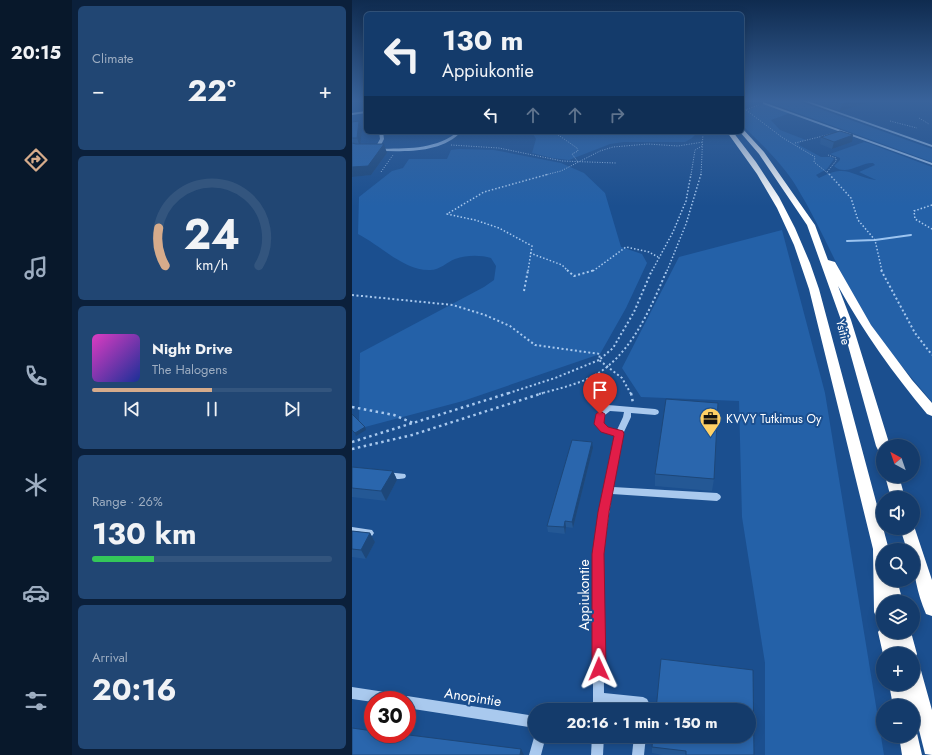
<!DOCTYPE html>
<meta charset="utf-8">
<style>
body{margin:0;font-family:Jost,sans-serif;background:#214673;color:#f1f3f6;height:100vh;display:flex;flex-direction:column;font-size:15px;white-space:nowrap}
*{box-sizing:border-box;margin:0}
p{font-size:13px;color:#9dadc1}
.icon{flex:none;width:22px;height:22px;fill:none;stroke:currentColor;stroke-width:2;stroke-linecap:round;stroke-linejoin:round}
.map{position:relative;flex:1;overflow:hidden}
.details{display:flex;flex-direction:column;gap:6px;padding:6px;background:#0b203b;width:280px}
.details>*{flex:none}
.hud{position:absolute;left:12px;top:12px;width:380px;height:122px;border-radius:6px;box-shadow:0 2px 10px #0003,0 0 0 1px #33557e;background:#143b6b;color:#f1f3f6;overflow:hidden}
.needle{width:26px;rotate:320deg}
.fabs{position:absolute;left:524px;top:439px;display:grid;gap:8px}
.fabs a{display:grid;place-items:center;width:44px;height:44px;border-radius:50%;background:#143b6b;box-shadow:0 2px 10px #0003,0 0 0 1px #33557e;font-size:20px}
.speed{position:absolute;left:12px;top:691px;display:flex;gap:8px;font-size:20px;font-weight:700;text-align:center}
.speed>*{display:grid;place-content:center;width:52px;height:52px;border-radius:50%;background:#143b6b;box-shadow:0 2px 10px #0003,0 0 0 1px #33557e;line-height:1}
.speed .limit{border:6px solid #d22;background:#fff;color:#111}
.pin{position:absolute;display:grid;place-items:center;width:34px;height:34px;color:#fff;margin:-41px -17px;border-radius:50% 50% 50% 0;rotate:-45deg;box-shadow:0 0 4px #0007}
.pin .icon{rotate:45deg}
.me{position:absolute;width:44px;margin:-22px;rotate:359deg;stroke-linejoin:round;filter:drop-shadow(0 0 3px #0008)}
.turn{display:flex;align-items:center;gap:14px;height:84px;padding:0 12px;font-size:18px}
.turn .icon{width:52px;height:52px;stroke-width:2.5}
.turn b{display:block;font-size:28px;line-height:34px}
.lanes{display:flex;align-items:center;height:38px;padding:0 12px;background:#0003;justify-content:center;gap:20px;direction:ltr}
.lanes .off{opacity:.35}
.big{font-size:30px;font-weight:700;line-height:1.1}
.details .tile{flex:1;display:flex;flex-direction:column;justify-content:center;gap:6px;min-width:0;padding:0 14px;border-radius:6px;background:#214673}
.details .dial{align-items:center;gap:0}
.dial svg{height:104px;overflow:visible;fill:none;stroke:#33557e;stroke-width:7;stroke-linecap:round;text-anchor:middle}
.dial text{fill:#f1f3f6;stroke:none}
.song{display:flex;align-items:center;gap:12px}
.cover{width:48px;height:48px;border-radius:6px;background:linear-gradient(135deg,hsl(310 70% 55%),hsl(230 70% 35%))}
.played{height:4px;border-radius:2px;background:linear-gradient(90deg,#d6ab8b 50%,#33557e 50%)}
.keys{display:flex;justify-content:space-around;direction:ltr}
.heat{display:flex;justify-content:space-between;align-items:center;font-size:22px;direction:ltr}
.charge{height:6px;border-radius:3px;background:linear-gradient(90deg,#34c759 26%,#33557e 0)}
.trip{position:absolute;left:176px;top:703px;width:228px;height:40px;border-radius:20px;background:#143b6b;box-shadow:0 2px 10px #0003,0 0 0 1px #33557e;font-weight:700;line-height:40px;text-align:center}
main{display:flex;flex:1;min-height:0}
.tabs{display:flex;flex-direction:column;width:72px;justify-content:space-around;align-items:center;background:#08182b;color:#9dadc1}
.tabs .icon{width:28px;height:28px}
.tabs .selected{color:#d6ab8b}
.tabs b{font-size:18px;color:#f1f3f6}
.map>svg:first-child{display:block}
</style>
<main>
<nav class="tabs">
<b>20:15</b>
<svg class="icon selected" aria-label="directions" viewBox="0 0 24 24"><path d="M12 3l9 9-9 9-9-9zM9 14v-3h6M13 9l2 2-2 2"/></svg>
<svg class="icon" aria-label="music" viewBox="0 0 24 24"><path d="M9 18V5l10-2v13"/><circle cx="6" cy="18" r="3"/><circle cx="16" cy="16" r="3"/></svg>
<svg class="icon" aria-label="phone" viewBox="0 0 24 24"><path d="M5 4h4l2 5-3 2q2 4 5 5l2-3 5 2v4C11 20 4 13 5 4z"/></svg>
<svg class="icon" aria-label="climate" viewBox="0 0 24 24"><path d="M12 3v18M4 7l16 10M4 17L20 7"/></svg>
<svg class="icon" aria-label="car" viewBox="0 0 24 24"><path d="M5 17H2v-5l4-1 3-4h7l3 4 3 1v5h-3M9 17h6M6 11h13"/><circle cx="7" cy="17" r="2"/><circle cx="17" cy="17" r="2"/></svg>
<svg class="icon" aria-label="filters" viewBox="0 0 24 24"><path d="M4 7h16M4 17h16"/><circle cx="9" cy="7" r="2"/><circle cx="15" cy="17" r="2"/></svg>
</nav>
<section class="details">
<div class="tile"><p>Climate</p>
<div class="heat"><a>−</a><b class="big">22°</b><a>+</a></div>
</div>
<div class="tile dial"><svg viewBox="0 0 100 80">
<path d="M14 69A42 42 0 1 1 86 69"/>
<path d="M14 69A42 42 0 0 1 9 40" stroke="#d6ab8b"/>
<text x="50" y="56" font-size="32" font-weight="700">24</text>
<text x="50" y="72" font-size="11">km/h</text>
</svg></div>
<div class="tile">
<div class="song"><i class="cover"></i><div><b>Night Drive</b><p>The Halogens</p></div></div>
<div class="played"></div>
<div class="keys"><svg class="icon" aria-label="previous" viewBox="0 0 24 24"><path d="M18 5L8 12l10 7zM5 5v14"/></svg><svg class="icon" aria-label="pause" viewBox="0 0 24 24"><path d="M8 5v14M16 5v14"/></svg><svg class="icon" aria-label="next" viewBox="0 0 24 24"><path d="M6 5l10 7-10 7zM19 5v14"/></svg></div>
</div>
<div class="tile"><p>Range · 26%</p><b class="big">130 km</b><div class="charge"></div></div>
<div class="tile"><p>Arrival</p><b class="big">20:16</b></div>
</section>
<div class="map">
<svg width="580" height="755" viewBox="0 0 580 755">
<rect width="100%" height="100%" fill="#1b4f8f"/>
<g fill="#2461a8">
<polygon points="410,100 443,100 580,149 580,162"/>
<path d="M412,104L438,113L419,120L428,130L454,140L448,142L447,145L469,157H479L482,159L475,169L464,175L467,178C496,163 498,176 524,180L507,172L523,165L521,163C509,162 494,177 482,166L488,160V158L478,154L512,142L516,143L580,167V402C555,372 528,342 508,308C485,268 468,225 444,186C430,163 409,144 390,125V112Z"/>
<polygon points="180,132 343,132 344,134 340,138 333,142 272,142 258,144 217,160 200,158 180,153 184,139"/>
<path d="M107,149L142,150L209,163L232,173L253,193L269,247L290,254L295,263L274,308L248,354L111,401L13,427L7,422L8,353L132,287L142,280L144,266L139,258C128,255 115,255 103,259C95,262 88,270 78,270C52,271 28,245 6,234L7,197L40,171L51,168L57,159H95L99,150Z"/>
<polygon points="430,230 473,393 532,755 413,755 413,663 390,517 387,401 289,397 270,368 327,257"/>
</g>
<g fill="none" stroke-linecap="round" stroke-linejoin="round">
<polyline stroke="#9cc4f0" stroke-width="2" points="495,241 523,240 559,235"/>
<g stroke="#a9c9ee" stroke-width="1" stroke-dasharray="1 1.5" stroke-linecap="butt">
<polyline points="576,100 580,103"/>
<polyline points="394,110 431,138 463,157 462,162 478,175"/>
<polyline points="390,111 407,105"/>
<polyline points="567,118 577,124"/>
<polyline points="538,121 565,128"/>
<polyline points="202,132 225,148 226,151 220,154 226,162"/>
<polyline points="443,143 479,134"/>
<polyline points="99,145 147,148 210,161 264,163"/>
<polyline points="29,172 41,155"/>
<polyline points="475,172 484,161 484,158 476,155"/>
<polyline points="193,175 209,171 248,151 261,147 296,144 326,146 351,142"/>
<polyline points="339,175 343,150 350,146"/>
<polyline points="349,175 351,132"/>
</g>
<g stroke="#a9c9ee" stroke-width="1.5" stroke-dasharray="1.5 2" stroke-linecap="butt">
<polyline points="477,174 499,198 506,220 523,240 530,271"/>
<polyline points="580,205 562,211 563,219 580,229"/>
<polyline points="178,253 210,265 216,271"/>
<polyline points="176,271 180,246 147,228 123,220 95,214 132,192 197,174"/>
<polyline points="241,271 274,247 297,252 306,257"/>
<polyline points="300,271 321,232 334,201 339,174"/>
<polyline points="315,271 334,224 349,174"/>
</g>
<g stroke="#a9c9ee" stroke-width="2" stroke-dasharray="2 2.5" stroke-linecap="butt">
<polyline points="215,270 222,276 243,270"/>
<polyline points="529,270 563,333 580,355"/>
<polyline points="172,291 176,270"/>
<polyline points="0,295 101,305 133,315 158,326 183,345 248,354 247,360 203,378 154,394"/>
<path d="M187,394C209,388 238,382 256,366C284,343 301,303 315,270"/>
<polyline points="279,394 270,378 247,360 261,348 282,312 300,270"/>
</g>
<g stroke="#a9c9ee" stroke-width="2.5" stroke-dasharray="2.5 3.5" stroke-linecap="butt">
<polyline points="279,393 281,403"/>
<polyline points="0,407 42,415 61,423"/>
<polyline points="0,442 157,393"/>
<polyline points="0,449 60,435 191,393"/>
</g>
<g fill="#a9c9ee" fill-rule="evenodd">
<polygon points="448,100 453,100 580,145 580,147"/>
<polygon points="411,102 580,163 580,165 411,104"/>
<polygon points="14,111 14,113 0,115 0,113"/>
<path d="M27,132H31L32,139L27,149C54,148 80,150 103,134V132H107V134C85,154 52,151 24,151L22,150L28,139Z"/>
<path d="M256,405L303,409L306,410L307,412L306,414L303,415L279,413V417L271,434L261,487L365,493L368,495L369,497L368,499L365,501L260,494L251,554L252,693L291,697L295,699L297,703L296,710H284L285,708L253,704V710H241V554L248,512L263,436L249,431L243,424L246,412ZM258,411L272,412L271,417L265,430L255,427L251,423L253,415Z"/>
<path d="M34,472L53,474L54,476L53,478C47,480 37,479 31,477L30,475L31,473Z"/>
<polygon points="0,527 20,530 22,533 20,536 17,537 0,535"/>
<polygon points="0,687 46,694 50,696 51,698 55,696 183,716 183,728 55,708 55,700 21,700 21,702 0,699"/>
<polygon points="183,734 183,736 194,736 189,755 177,755"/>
<polygon points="240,736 252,736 251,755 239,755"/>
<polygon points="282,736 294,736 292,755 280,755"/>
</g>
<g fill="#fff" fill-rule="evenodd">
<path d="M390,128L412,152L463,225L476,260L483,262L519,325L560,380L580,403V416L575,414C541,373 512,333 486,286L499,320L538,446H531V451L526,450L524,446L489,320L455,225L407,154L388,132H390Z"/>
<polygon points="375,132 381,132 404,162 427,197 443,228 458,263 467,289 537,550 531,550 531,580 545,580 551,602 531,602 531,620 525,618 522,612 521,549 457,289 442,245 425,208 405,174"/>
<polygon points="533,476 547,476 553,498 539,498"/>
<path d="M561,523L580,580V616L574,614C565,593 561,572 561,550H555L548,528H561Z"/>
<polygon points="531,625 531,632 559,632 565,654 562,660 561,661 561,654 531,654 526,632"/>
<polygon points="561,665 568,667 580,710 580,755 573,754 561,706 541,706 537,684 561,684"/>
<polygon points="561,728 564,729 570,755 550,755 547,736 561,736"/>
</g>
</g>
<g fill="#245895">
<polygon points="457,100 527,100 488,111"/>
<polygon points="7,121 10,130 8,144 35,153 19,175 0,177 0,122"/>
<polygon points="469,137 500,142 480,149 468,144"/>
<polygon points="241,448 221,528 214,527 213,534 196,532 195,526"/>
<polygon points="0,467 41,471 45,480 34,501 0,497"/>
<polygon points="303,474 362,479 360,491 303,486"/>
<polygon points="0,531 18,533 23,542 14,559 0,557"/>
<polygon points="300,747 402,755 311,755 300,753"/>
</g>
<g fill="#1d4779">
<polygon points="505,100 527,100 488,111 489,104"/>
<polygon points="7,121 10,130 8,147 5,138"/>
<polygon points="501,135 500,142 480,149 482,142"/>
<polygon points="32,144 35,153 19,175 0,177 0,167"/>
<polygon points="13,427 14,430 4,436 3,433"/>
<polygon points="240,442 241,448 221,528 220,522"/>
<polygon points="41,471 45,480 34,501 29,491"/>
<polygon points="213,521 214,527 213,534 212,527"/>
<polygon points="18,533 23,542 14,559 9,550"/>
<polygon points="169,749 172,755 168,755"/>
</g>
<g fill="#2a66ad" stroke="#1d4779">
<polygon points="477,100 505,100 489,104"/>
<polygon points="7,121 5,138 0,138 0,122"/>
<polygon points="488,131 501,135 482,142 469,137"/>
<polygon points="0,143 4,144 32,144 16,166 0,167"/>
<polygon points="314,399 366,403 362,479 303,474"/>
<polygon points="0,414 13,427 3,433 0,430"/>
<polygon points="220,440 240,442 220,522 213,521 212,527 195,526"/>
<polygon points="0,467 41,471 29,491 0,488"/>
<polygon points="0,531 18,533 9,550 0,549"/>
<polygon points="309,659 401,670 402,755 334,755 334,751 300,747 301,736 397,736 397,710 304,710"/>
<polygon points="0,728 21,731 21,734 49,734 169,749 168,755 0,755"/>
</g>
<linearGradient id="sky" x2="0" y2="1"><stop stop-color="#0f2b4f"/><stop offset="0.49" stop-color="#39639b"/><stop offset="1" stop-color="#39639b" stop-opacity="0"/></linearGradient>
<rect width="580" height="206" fill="url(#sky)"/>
<polygon fill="#e11d48" stroke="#92132f" points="248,411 253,414 252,423 256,427 271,431 272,434 257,512 252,554 254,669 252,674 247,676 242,674 240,669 240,554 246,512 262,436 249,432 242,424 244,414"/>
<defs>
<symbol id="office-pin" viewBox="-11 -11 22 30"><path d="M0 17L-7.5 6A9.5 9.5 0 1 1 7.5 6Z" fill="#ffd166" stroke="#1b4f8f"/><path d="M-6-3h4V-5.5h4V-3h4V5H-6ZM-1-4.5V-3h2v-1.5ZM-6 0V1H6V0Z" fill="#111"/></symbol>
</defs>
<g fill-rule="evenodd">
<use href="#office-pin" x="346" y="406" width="25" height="34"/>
</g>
<g text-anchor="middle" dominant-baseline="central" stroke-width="4" stroke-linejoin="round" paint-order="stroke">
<g font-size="12" fill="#fff" stroke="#1b4f8f">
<text transform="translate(491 332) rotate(76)">Ysitie</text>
</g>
<g font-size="12" fill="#fff" stroke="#1b4f8f" text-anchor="start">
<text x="374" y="419">KVVY Tutkimus Oy</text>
</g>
<g font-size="14" fill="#fff" stroke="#1b4f8f">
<text transform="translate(232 595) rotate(-90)">Appiukontie</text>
<text transform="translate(121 697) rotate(9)">Anopintie</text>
</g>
</g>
</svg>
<div class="fabs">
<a><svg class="needle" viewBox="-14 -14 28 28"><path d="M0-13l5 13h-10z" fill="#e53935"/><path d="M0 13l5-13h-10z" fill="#9dadc1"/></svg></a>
<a><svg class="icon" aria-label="sound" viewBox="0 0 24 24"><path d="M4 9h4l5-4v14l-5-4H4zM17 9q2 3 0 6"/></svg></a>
<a><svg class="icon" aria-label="search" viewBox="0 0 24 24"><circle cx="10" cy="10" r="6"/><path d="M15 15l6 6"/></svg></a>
<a><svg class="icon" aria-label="layers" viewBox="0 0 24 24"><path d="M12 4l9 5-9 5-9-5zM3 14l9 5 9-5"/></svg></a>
<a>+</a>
<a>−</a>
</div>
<div class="speed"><div class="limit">30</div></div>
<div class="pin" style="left:248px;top:414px;background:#d93025"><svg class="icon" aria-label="arrive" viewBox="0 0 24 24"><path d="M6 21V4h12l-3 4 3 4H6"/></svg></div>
<svg class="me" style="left:247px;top:669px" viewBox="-20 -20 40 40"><path d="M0-17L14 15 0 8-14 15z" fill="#e11d48" stroke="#fff" stroke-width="4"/></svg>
<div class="trip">20:16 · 1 min · 150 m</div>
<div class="hud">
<div class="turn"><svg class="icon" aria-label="left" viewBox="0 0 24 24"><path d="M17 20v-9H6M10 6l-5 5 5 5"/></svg><div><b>130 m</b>Appiukontie</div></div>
<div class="lanes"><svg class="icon" aria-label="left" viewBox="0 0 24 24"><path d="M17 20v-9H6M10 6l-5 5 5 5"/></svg><svg class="icon off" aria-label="ahead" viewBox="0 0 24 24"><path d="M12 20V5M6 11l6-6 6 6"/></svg><svg class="icon off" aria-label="ahead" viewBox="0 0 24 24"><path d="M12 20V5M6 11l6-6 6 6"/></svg><svg class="icon off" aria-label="right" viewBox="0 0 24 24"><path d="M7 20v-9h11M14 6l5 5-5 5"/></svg></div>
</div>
</div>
</main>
